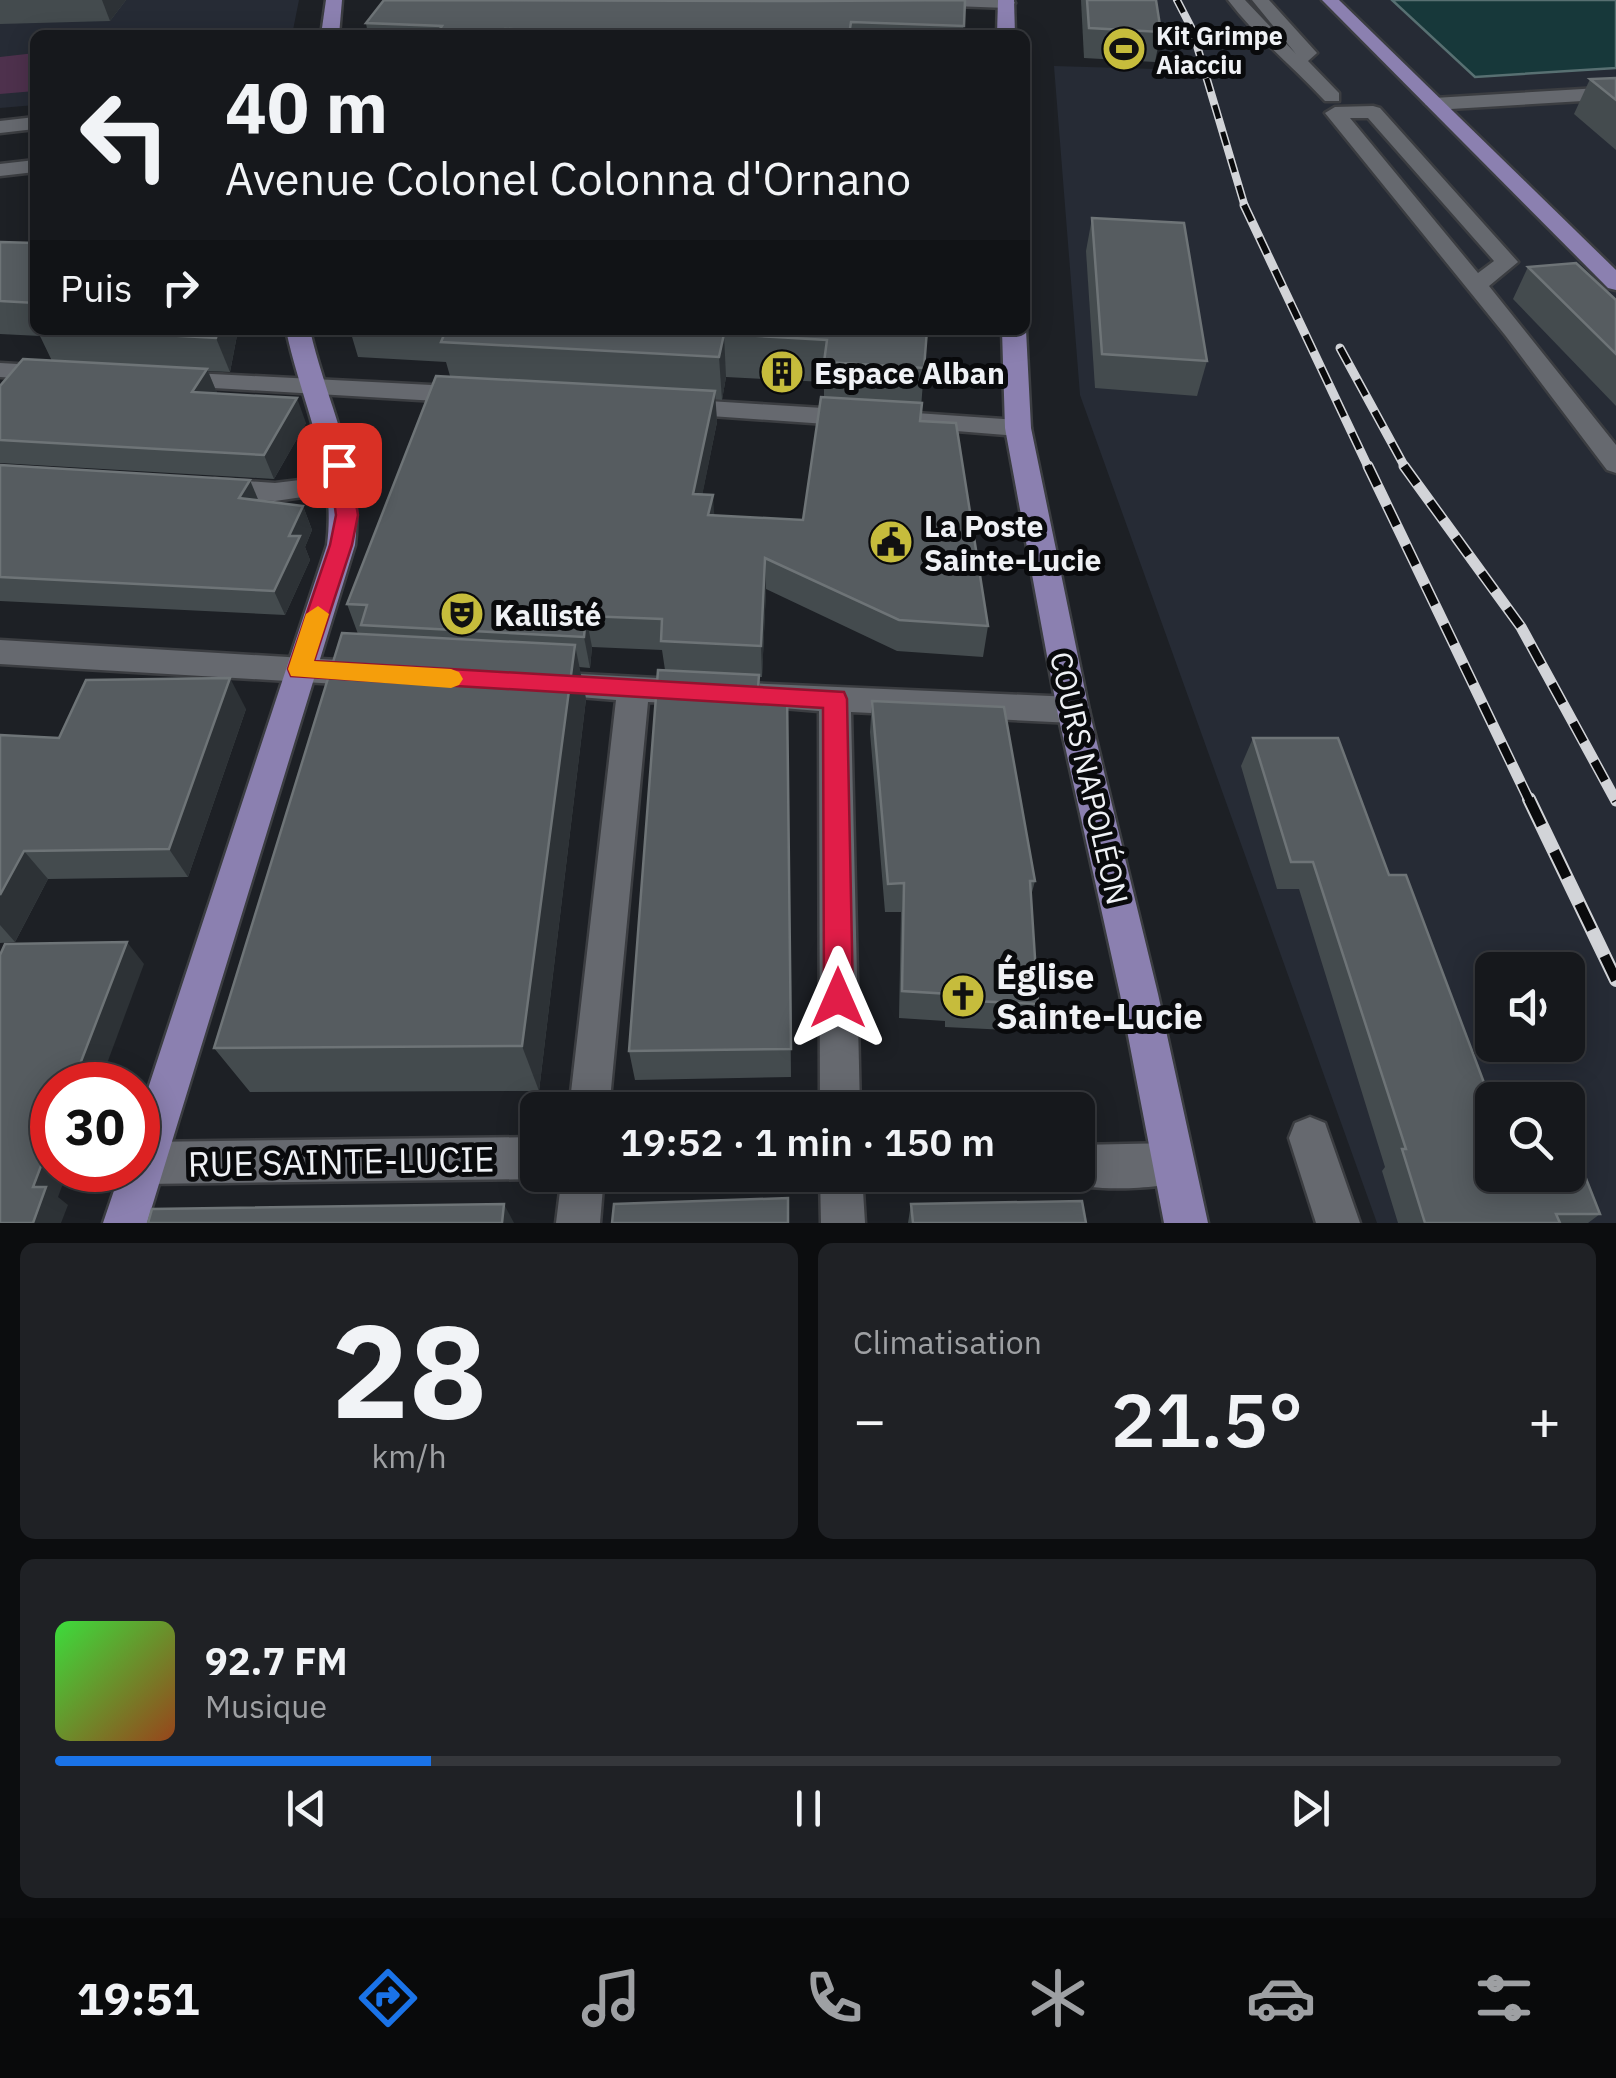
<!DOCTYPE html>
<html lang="fr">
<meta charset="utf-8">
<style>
body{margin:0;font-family:"IBM Plex Sans",sans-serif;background:#1f2125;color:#f1f3f6;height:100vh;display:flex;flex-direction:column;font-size:38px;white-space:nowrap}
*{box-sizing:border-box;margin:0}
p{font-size:32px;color:#9ea0a3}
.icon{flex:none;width:55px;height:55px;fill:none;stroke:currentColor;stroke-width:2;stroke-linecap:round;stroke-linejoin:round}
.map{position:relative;height:1223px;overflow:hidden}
.drawer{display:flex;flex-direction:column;gap:20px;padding:20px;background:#0c0d0f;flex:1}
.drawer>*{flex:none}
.hud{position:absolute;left:30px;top:30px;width:1000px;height:305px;border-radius:15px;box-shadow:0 5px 25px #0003,0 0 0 2px #35373b;background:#16181c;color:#f1f3f6;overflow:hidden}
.fabs{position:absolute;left:1475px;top:952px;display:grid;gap:20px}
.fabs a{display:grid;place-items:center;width:110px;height:110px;border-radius:15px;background:#16181c;box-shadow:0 5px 25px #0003,0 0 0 2px #35373b;font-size:50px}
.speed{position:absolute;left:30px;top:1062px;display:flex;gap:20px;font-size:50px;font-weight:700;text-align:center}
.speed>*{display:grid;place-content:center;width:130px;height:130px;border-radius:50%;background:#16181c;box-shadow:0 5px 25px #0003,0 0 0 2px #35373b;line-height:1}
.speed .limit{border:15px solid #d22;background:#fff;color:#111}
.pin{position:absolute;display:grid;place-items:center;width:85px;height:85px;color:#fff;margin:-42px;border-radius:20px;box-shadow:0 5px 15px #0006}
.me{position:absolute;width:110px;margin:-55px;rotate:0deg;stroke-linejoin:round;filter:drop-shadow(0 0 8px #0008)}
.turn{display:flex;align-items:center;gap:35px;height:210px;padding:0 30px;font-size:45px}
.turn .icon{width:130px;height:130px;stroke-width:2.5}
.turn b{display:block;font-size:70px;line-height:85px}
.then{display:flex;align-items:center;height:95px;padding:0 30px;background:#0003;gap:20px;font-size:38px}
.big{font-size:75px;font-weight:600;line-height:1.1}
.drawer .tile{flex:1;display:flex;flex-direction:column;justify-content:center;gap:15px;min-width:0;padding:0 35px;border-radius:15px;background:#1f2125}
.drawer .dial{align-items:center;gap:0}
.dial b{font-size:130px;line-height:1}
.song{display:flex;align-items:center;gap:30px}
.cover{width:120px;height:120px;border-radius:15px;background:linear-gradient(135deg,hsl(120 70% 55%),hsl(20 70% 35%))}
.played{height:10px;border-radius:5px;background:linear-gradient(90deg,#1a73e8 25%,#35373b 25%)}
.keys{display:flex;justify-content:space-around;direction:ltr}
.heat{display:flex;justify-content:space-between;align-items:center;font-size:55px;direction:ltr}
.drawer .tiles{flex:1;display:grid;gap:20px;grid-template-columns:1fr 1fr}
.tile:last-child{grid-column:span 2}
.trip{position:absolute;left:520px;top:1092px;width:575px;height:100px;border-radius:15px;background:#16181c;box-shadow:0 5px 25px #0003,0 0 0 2px #35373b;font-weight:600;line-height:100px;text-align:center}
.dock{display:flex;height:160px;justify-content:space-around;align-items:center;background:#090a0b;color:#9ea0a3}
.dock .icon{width:70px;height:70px}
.dock .selected{color:#1a73e8}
.dock b{font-size:45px;color:#f1f3f6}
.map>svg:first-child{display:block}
</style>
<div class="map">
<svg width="1616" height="1223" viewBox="0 0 1616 1223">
<rect width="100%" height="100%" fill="#1d2025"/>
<g fill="#262b35" fill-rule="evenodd">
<polygon points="0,0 299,0 292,35 35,35 35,105 0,108"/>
<path d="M1156,0H1392L1475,77L1616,68V1223H1377L1080,395L1054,66L1155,69L1162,55ZM1492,970H1568V1045H1492ZM1492,1100H1568V1175H1492Z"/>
</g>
<polygon fill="#4e314d" points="35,53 35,91 0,94 0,57"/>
<polygon fill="#17383a" stroke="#587072" stroke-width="2.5" points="1392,0 1616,0 1616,68 1475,77"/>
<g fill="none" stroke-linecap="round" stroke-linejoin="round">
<defs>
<g id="minor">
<polygon points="919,0 1013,0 1015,3 1007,8 927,5"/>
<path d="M1228,0H1245L1296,54L1252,0H1269L1317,53L1308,61L1339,93V101H1325C1293,66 1257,38 1228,0Z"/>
<polygon points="1616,87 1616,99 1434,110 1425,104 1434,98"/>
<path d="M1373,106L1380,108L1518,262L1489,286L1616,445V473L1607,470L1505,335L1325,113L1335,107ZM1350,118H1368L1494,261L1478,273Z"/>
<polygon points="35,117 35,129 0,133 0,121"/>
<polygon points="35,160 35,172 0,176 0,164"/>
<polygon points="0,363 52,366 64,373 52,380 0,377"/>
<polygon points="173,372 471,387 484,395 471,403 164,385 161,380 164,375"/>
<polygon points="677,399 855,410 868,418 855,426 668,413 664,407"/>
<polygon points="916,413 1018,420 1031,428 1018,436 907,427 903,421 907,415"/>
<polygon points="341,475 351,478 355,484 351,490 275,501 215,497 205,494 201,488 205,482 215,479 275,483"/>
<polygon points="0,640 371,662 382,666 387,674 382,682 371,686 0,664"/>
<polygon points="542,672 695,680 706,683 711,692 706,701 695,704 648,702 609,1110 569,1110 616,700 531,693 526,684 531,675"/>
<polygon points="746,683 1073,697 1084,701 1089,710 1084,719 1073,723 851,712 860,1110 820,1110 819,711 735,704 730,695 735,686"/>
<polygon points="1310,1117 1325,1123 1360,1223 1316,1223 1289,1138 1295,1123"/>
<polygon points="538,1137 538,1175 548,1175 538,1179 145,1184 130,1178 127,1170 138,1170 138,1145 145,1142"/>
<path d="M1173,1143L1188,1149L1194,1164L1188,1179C1161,1190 1090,1192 1063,1181L1061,1175H1078V1145Z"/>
<polygon points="562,1175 604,1175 600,1223 556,1223"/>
<polygon points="820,1175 862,1175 865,1223 821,1223"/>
</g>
<g id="major">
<polygon points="326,0 342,0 339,35 321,35"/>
<polygon points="998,0 1014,0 1015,35 997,35"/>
<polygon points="1322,0 1339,0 1616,270 1616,290 1608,288"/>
<path d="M286,330H310C326,402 364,470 355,545L147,1223H103L121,1170H138V1119L327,545C337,470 301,402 286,330Z"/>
<polygon points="1002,330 1026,330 1031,428 1089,710 1158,994 1208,1223 1164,1223 1120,994 1057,710 1005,428"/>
</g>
</defs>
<use href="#minor" stroke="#3b3d41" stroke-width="5"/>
<use href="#major" stroke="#3b3d41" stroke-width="5"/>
<use href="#minor" fill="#66696f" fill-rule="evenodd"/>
<use href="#major" fill="#8b80b0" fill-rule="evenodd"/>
<defs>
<polyline id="rail-far3" points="1177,0 1192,29 1245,207"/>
<g id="rail-far2">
<polyline points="1244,205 1369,469"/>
<polyline points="1340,348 1406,469"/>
</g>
<g id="rail-far1">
<polyline points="1368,466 1530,802"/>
<polyline points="1404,466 1521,627 1616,801"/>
</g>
<polyline id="rail" points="1529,799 1616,980"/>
</defs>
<use href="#rail-far3" stroke="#d2d4d8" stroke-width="8"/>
<use href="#rail-far2" stroke="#d2d4d8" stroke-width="9"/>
<use href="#rail-far1" stroke="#d2d4d8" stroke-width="11"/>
<use href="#rail" stroke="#d2d4d8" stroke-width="14"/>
<use href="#rail-far3" stroke="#090a0c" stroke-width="5" stroke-dasharray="14" stroke-linecap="butt"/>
<use href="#rail-far2" stroke="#090a0c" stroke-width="6" stroke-dasharray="18" stroke-linecap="butt"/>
<use href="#rail-far1" stroke="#090a0c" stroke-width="8" stroke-dasharray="22" stroke-linecap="butt"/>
<use href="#rail" stroke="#090a0c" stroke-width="10" stroke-dasharray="29" stroke-linecap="butt"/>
</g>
<g fill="#444b4e" fill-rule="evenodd">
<polygon points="0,0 126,0 110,21 0,24"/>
<polygon points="965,0 963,35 368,35 366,23 798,1"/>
<polygon points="1081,0 1156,0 1161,32 1155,62 1084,58"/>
<polygon points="1616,78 1616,150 1574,114 1590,79"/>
<polygon points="1092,218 1207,361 1197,396 1095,388 1086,251"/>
<polygon points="0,242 35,243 35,330 238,330 230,372 208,371 217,393 306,423 274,479 0,463 0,386 52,361 40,336 0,334"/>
<polygon points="1528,267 1616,300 1616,406 1513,299"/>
<path d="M350,330H927L920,421L988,626L983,657L897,651L766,589L762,677H759L760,688L787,689L791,1077L635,1080L629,1051L665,670L662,650L592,647L590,668L579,667L586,699L539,1091L250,1092L214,1048L358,634L347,604L450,376L446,362L358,357ZM726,377L824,382V397L803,520L714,515L702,495L717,422L715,399L722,400Z"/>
<polygon points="0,465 303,506 312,530 305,547 310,560 285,615 0,601"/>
<polygon points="872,701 1035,881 1031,896 1038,1004 1030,1031 945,1027 945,1021 899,1018 901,912 885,912 870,732"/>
<polygon points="246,709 188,877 48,879 15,942 0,943 0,735 59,738"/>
<polygon points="1253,738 1492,1175 1600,1214 1588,1223 1398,1223 1382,1171 1385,1167 1299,889 1277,889 1241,766"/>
<polygon points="911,1204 913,1223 908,1223"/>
</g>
<g fill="#2d3236">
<polygon points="102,0 126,0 110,21"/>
<polygon points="218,330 238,330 230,372 216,338"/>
<polygon points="724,334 726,377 722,400 719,357"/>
<polygon points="207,369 217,393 192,392"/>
<polygon points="715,391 717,422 696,526 693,494"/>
<polygon points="297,398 306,423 274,479 264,455"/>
<polygon points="250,480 260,504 239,498"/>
<polygon points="713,495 715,526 708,515"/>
<polygon points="303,506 312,530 305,547 310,560 285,615 274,591 289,536"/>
<polygon points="765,558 766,589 762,677 761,646"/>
<polygon points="586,616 592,647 590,668 584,637"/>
<polygon points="575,645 586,699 539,1091 522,1046"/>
<polygon points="230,678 246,709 188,877 169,849"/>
<polygon points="24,851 48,879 15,942 0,925 0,895"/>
<polygon points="127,942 144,964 99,1085 72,1085"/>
<polygon points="52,1137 52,1170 68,1170 58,1197 68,1205 61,1223 33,1223 33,1187"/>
<polygon points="504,1204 514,1223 502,1223"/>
</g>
<g fill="#565c60" stroke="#6e7477" stroke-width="2.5">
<polygon points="384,0 809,1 965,0 964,26 851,22 849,35 636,35 638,34 505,29 501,35 436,35 442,26 366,23"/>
<polygon points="1087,0 1156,0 1161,32 1089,28"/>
<polygon points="1616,78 1616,100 1590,79"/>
<polygon points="1092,218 1184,223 1207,361 1102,354"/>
<polygon points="0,242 35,243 35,303 0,301"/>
<polygon points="1576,263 1616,300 1616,354 1528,267"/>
<polygon points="73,330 218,330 216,338"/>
<polygon points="446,330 927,330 924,368 824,362 827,340 724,334 719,357 441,342"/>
<polygon points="23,359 207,369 192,392 297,398 264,455 0,440 0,386"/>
<polygon points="436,376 715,391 693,494 713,495 708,515 803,520 821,397 922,403 920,421 956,423 988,626 899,620 765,558 761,646 661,641 662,619 586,616 584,637 361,625 367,605 347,604"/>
<polygon points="0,465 250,480 239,498 303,506 289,536 300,536 274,591 0,577"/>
<polygon points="342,633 575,645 522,1046 214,1048"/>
<polygon points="658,670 759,675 758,688 787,689 791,1049 629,1051"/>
<polygon points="230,678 169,849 24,851 0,895 0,735 59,738 86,680"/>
<polygon points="872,701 1004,707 1035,881 1030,881 1038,1004 950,1000 950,994 902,991 904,883 888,884"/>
<polygon points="1253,738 1338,738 1389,875 1406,875 1492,1104 1492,1175 1568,1175 1568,1148 1574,1148 1600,1214 1556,1214 1560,1223 1425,1223 1402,1149 1406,1149 1313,862 1291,862"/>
<polygon points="127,942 72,1085 52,1085 52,1137 33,1187 46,1187 33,1223 0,1223 0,955 5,944"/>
<polygon points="788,1198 788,1223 612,1223 614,1204"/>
<polygon points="1082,1201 1086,1223 913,1223 911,1204"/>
<polygon points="504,1204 502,1223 148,1223 152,1209"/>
</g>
<polygon fill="#e11d48" stroke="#92132f" stroke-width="2.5" points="339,458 349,465 358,515 352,545 314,661 844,692 847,699 853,998 849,1008 838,1012 828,1008 824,998 823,708 291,676 288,669 330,545 336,515 329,465"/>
<polygon fill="#f59e0b" points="318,606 329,614 314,661 451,669 459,672 463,679 459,685 451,688 291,676 288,669 306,614"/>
<defs>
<symbol id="stadium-disc" viewBox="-11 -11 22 22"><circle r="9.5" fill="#c6bc3c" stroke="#090a0c"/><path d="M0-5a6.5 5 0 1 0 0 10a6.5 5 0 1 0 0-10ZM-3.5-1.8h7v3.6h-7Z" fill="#111"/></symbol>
<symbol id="building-disc" viewBox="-11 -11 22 22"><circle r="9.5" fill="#c6bc3c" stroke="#090a0c"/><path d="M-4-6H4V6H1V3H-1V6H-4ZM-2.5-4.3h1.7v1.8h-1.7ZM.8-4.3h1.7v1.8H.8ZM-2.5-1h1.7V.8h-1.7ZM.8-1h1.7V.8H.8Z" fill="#111"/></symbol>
<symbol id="civic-disc" viewBox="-11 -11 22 22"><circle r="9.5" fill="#c6bc3c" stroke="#090a0c"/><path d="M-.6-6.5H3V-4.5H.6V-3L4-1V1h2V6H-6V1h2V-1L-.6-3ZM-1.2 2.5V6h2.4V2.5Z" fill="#111"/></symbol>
<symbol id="theatre-disc" viewBox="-11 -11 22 22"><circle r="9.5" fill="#c6bc3c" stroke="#090a0c"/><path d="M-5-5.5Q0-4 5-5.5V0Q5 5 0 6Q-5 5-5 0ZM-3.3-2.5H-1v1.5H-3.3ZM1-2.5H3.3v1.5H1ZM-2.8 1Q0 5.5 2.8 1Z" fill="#111"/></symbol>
<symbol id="church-disc" viewBox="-11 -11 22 22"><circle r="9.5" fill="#c6bc3c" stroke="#090a0c"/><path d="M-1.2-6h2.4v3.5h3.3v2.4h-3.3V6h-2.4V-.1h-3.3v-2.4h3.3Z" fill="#111"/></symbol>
</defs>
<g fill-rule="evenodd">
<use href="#stadium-disc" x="1099" y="24" width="50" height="50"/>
<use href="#building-disc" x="757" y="347" width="50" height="50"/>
<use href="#civic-disc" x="866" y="517" width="50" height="50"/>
<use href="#theatre-disc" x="437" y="589" width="50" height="50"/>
<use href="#church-disc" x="938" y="971" width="50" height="50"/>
</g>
<g text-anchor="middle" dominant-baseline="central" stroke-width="10" stroke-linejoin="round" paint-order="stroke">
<g font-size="25" font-weight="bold" fill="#eff1f5" stroke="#090a0c" text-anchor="start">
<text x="1156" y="35">Kit Grimpe<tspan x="1156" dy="29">Aiacciu</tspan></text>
</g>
<g font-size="30" font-weight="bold" fill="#eff1f5" stroke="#090a0c" text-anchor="start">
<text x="814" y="372">Espace Alban</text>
<text x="924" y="525">La Poste<tspan x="924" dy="34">Sainte-Lucie</tspan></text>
<text x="494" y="614">Kallisté</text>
</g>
<g font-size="30" fill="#eff1f5" stroke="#090a0c">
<text transform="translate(1090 778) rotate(77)">COURS NAPOLÉON</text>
</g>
<g font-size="35" font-weight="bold" fill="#eff1f5" stroke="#090a0c" text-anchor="start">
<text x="996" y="976">Église<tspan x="996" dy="40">Sainte-Lucie</tspan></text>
</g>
<g font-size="35" fill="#eff1f5" stroke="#090a0c">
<text transform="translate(341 1161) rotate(-1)">RUE SAINTE-LUCIE</text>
</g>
</g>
</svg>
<div class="fabs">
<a><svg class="icon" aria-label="sound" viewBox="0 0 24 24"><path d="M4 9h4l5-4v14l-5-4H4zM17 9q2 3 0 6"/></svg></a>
<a><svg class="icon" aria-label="search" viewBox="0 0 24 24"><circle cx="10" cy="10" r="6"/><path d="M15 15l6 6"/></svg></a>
</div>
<div class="speed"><div class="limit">30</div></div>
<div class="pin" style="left:339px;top:465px;background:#d93025"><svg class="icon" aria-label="arrive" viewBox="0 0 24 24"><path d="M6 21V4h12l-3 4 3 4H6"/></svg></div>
<svg class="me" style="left:838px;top:998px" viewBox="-20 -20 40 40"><path d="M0-17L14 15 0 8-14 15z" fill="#e11d48" stroke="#fff" stroke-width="4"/></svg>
<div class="trip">19:52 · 1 min · 150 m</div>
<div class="hud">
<div class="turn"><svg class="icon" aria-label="left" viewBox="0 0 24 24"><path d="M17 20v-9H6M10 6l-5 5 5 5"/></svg><div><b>40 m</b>Avenue Colonel Colonna d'Ornano</div></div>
<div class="then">Puis<svg class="icon" aria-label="right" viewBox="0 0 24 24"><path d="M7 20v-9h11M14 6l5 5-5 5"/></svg></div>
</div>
</div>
<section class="drawer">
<div class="tiles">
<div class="tile dial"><b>28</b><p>km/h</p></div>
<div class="tile"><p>Climatisation</p>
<div class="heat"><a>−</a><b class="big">21.5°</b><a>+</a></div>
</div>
<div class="tile">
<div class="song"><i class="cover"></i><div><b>92.7 FM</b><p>Musique</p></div></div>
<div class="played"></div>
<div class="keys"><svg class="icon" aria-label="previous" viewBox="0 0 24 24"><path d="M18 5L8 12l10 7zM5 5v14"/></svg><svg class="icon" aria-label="pause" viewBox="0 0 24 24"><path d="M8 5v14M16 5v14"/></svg><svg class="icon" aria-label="next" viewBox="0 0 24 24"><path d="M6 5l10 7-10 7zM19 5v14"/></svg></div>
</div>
</div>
</section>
<nav class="dock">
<b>19:51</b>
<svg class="icon selected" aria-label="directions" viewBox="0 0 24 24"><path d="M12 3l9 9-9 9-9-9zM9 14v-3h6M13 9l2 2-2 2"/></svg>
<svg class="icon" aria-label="music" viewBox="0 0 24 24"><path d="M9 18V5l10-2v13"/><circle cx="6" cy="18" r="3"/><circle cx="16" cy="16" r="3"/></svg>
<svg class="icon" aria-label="phone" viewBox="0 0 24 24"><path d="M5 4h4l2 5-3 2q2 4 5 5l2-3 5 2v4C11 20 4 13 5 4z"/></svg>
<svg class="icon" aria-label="climate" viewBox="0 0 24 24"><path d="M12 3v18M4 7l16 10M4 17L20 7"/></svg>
<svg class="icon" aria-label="car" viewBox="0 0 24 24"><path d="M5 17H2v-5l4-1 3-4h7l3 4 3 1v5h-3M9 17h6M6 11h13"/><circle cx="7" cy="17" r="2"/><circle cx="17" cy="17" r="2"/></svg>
<svg class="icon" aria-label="filters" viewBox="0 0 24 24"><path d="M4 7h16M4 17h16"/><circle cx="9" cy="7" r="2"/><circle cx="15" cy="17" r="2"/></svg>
</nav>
